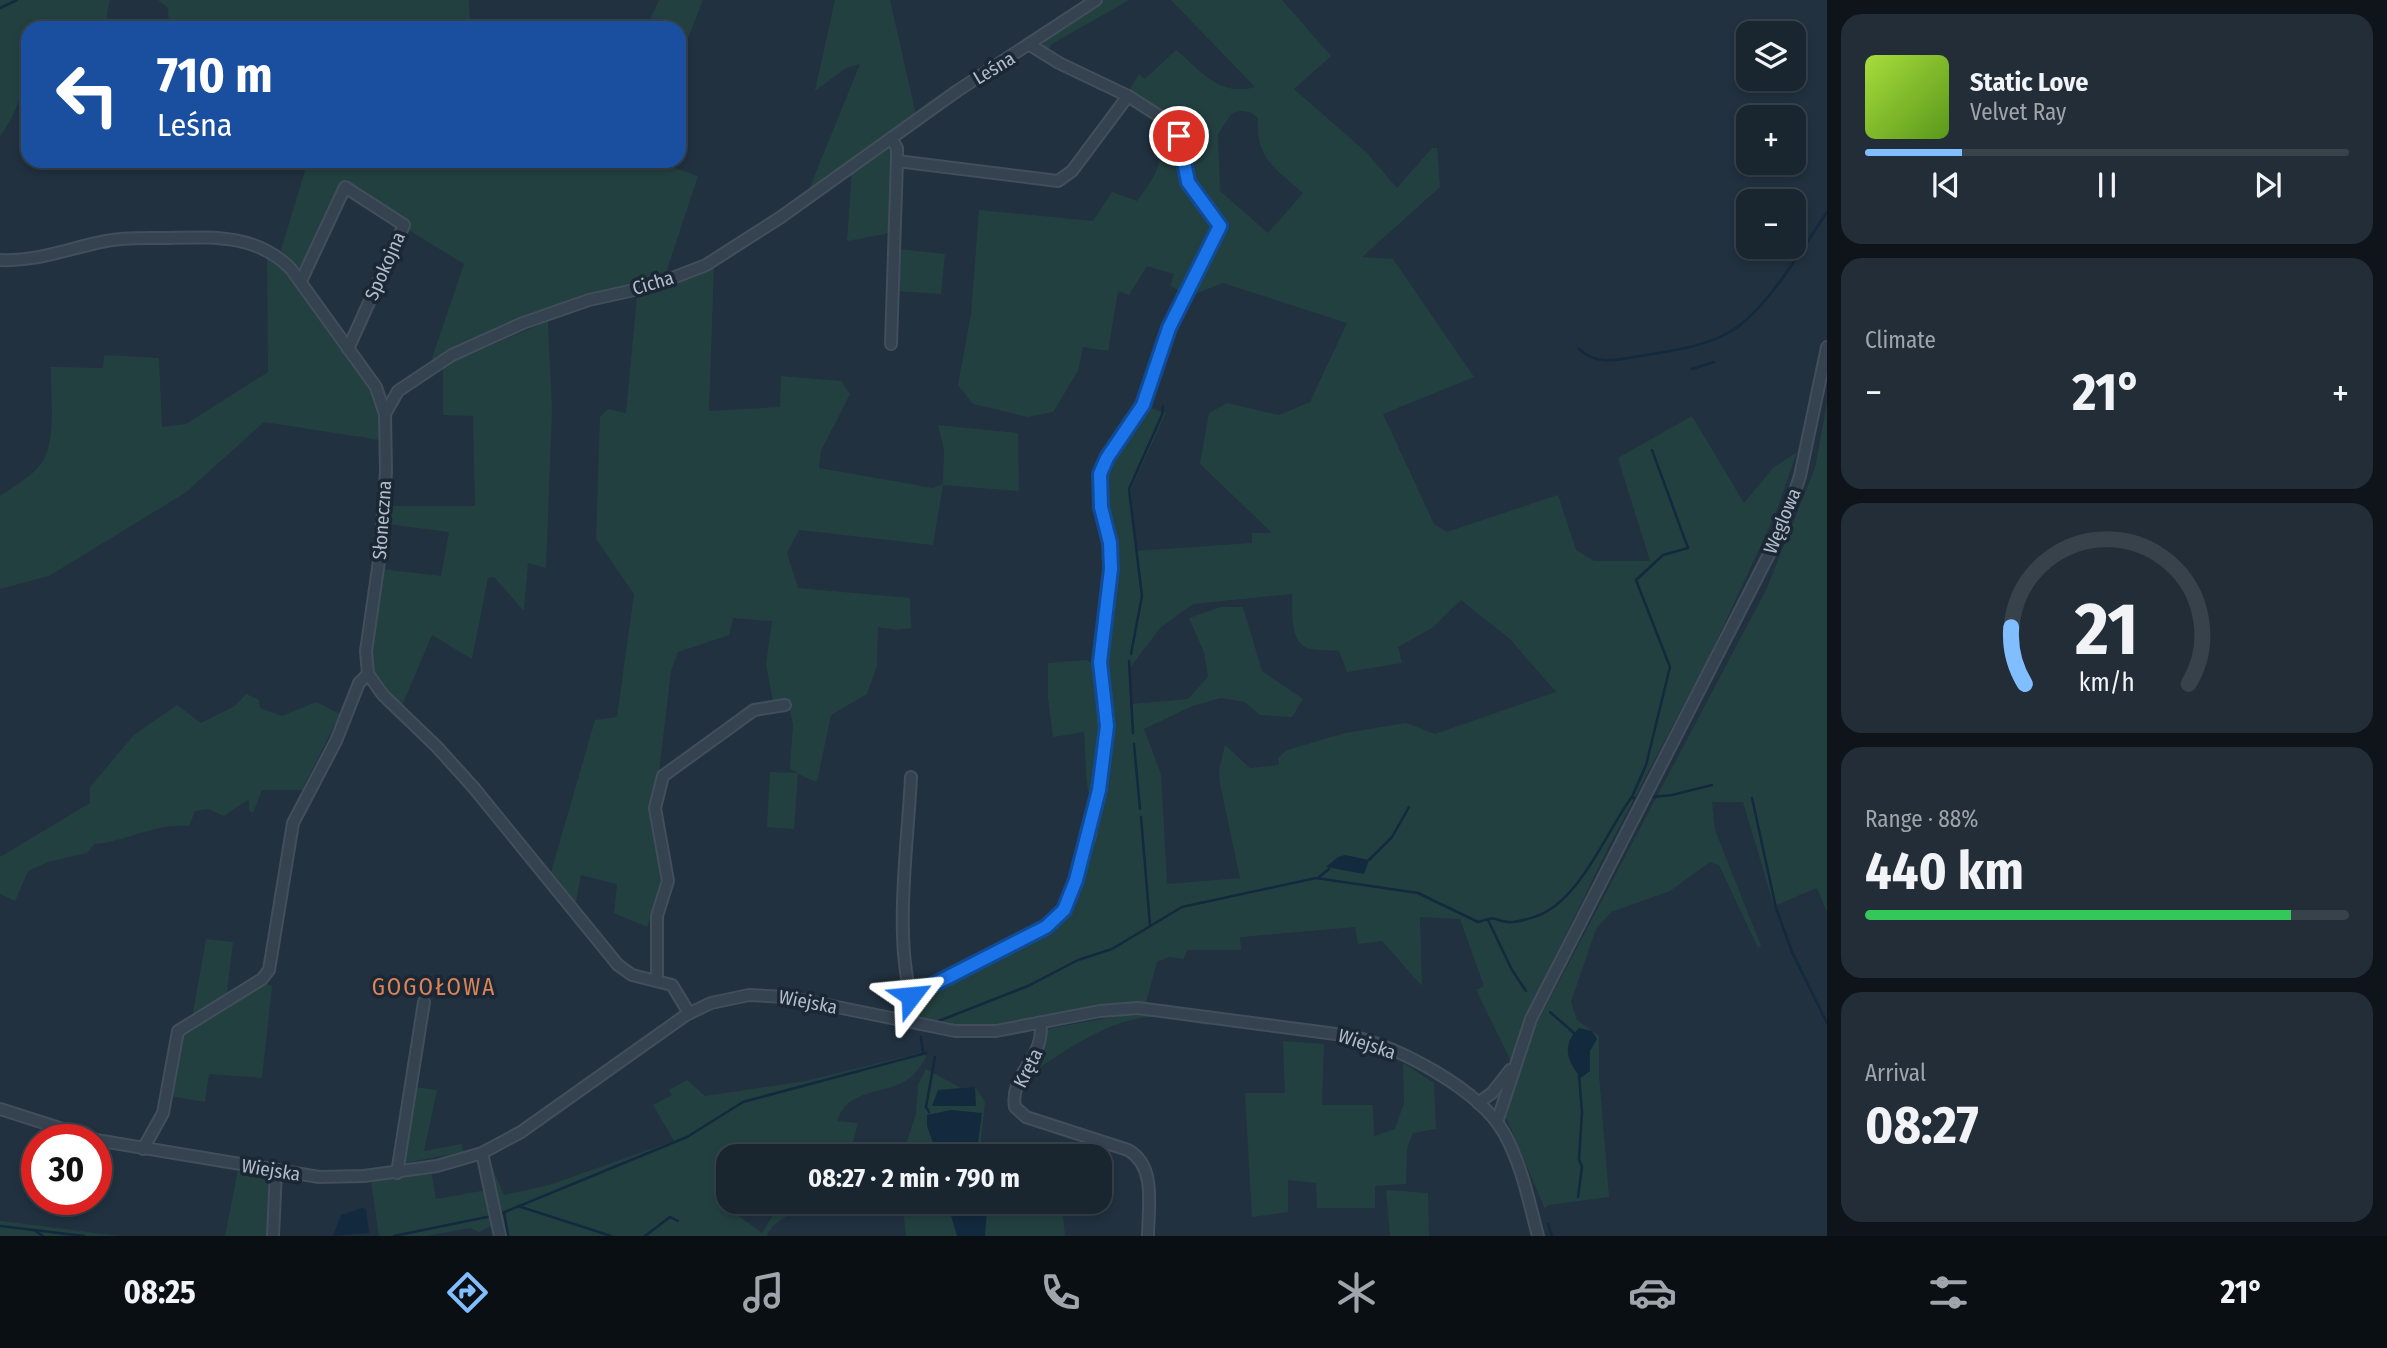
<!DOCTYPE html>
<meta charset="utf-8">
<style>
body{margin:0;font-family:"Fira Sans Condensed",sans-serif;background:#222d37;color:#f1f3f6;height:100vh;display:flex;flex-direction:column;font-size:26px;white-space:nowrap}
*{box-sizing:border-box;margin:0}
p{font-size:23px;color:#9fa5aa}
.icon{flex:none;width:38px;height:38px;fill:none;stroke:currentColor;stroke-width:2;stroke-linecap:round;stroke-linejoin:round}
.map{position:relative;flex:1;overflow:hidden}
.sheet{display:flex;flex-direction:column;gap:14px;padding:14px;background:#0e141a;width:560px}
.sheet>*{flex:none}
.guide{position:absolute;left:21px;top:21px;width:665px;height:147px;border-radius:21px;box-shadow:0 4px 10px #0003,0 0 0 2px #37424b;background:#1a4fa0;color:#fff;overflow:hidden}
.tools{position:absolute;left:1736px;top:21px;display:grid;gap:14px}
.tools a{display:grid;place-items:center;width:70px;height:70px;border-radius:14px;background:#19252f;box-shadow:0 4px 10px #0003,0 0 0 2px #37424b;font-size:35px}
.speed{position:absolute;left:21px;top:1124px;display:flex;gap:14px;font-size:35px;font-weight:700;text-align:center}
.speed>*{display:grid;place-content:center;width:91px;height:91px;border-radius:50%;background:#19252f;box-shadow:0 4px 10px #0003,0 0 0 2px #37424b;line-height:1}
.speed .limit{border:10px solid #d22;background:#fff;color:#111}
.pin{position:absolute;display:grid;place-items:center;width:60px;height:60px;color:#fff;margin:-30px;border:4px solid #fff;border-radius:50%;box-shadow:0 2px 7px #0007}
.me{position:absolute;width:77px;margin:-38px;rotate:61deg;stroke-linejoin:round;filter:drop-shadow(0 0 5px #0008)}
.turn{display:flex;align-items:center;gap:24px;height:147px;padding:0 21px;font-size:32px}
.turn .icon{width:91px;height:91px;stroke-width:2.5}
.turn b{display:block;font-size:49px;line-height:60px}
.big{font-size:52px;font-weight:700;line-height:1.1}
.sheet .card{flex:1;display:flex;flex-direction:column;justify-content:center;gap:10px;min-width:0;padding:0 24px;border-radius:21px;background:#222d37}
.sheet .dial{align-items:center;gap:0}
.dial svg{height:182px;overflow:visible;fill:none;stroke:#37424b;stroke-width:7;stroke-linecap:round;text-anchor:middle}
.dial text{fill:#f1f3f6;stroke:none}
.song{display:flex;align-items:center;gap:21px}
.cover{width:84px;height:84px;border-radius:10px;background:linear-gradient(135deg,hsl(80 70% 55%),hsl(90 70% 35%))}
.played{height:7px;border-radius:4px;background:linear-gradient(90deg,#81beff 20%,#37424b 20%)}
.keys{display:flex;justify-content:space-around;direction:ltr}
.heat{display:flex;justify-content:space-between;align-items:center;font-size:38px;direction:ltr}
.charge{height:10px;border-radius:5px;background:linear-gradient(90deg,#34c759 88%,#37424b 0)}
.trip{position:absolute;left:716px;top:1144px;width:396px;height:70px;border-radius:21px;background:#19252f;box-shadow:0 4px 10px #0003,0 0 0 2px #37424b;font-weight:700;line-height:70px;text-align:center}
.menu{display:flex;height:112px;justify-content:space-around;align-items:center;background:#0a0f13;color:#9fa5aa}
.menu .icon{width:49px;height:49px}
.menu .selected{color:#81beff}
.menu b{font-size:32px;color:#f1f3f6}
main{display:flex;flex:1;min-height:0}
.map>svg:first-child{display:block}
</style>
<main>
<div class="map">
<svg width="1827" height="1236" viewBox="0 0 1827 1236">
<rect width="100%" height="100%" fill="#21313f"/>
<g fill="#234040" fill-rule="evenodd">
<path d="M0,0H110L107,13L108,28H28C28,69 25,103 0,136Z"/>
<polygon points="158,0 469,0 470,28 169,28 168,8"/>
<polygon points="659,0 703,0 679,61 679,28 646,28"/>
<polygon points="835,0 890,0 916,115 808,192 860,64 846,68 815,91"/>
<polygon points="1104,0 1129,0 1052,44 1047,52 1043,48 1044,40"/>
<path d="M1171,0H1282L1331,56L1294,89L1366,152L1397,188L1432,148H1437L1440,187L1362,257L1393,259L1474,377L1383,414L1434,524L1447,532L1558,495L1576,550L1594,561H1650L1618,458L1692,416L1744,503L1773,468L1797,452L1775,515L1709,657L1609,846L1528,1012L1511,1061L1476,990L1484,986L1460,919L1420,917L1422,986L1382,941L1358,944L1355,927L1240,937L1241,950H1187L1184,959L1169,957L1157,962L1146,1002C1070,1009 993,1040 917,1019L914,1009L917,999C950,982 1054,940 1068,912L1108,762L1112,729L1105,637L1116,560L1105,504L1104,473L1147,407L1166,413L1131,489L1136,551L1252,543V533H1272L1200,464L1209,413L1227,403L1279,415L1310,402L1347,323L1223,283L1190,296L1170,286L1174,274L1147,266L1129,295L1118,291L1108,351L1083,347L1078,371L1053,412L1027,417L973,404L958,385L971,314L979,210L1093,221L1112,192L1137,201C1163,165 1161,167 1157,123L1127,104L1129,91L1139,74L1145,79L1176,50C1202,71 1218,97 1255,87ZM1240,111L1250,112L1258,118C1255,159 1276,169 1303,193L1268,233L1220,191L1218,134L1232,113ZM1292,594C1293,611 1288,644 1311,649C1320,651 1330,650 1339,651L1347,672L1402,663L1398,647L1432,628L1461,600L1510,639L1556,692L1435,734L1406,723L1345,733L1287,750L1278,758L1279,765L1250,768L1225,745L1219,770L1220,784L1240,878L1167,884L1161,774L1144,729L1192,706L1221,698L1245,702L1260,715L1292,717L1303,699L1262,671L1243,607H1221L1189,618L1204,652L1208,677L1188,699L1132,704L1129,669L1160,628L1193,604Z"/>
<polygon points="890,145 893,149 891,233 847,241 852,170"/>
<path d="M308,161H654L698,176L664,279C582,294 501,317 430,364L464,264L345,191L301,272L280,253Z"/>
<polygon points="899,249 945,254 941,294 896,291"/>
<path d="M267,256L294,280L375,396L381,414L380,440L264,422L185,493L49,576L0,589V496C14,486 33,476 43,461C57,436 50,395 51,367L103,368L104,355L159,358L162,427L186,424L268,372Z"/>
<polygon points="714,264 709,411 780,407 781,376 841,381 850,394 821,451 819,468 933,488 943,484 944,450 938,425 1018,433 1019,491 943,485 933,545 799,530 787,553 798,588 910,598 911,628 896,630 878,627 877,666 867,694 831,715 817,782 798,774 794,829 767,827 770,772 798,773 790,769 793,724 787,699 773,701 766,665 772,621 733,618 729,635 678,652 671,671 659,773 652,803 652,820 664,878 647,927 614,913 617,884 581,875 576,902 549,879 595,720 617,717 634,594 596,539 600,417 608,409 626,413 637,296"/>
<path d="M548,321L552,410L546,568L528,563L524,611L494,577L488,578L472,659L432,635L401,708C390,697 374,685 370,669C363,646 377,595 381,569L441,576L449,532L387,524L386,506H475L473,416L443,415V366Z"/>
<polygon points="1827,403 1827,912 1817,888 1774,906 1743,802 1712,802 1715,830 1761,946 1758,948 1719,865 1710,862 1670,891 1611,912 1596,929 1571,1002 1577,1020 1599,1036 1599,1076 1609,1197 1548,1205 1545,1209 1506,1117 1535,1027 1766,590 1815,468"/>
<path d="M1086,660L1092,663C1101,715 1101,751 1092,802C1084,787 1086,751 1084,732L1053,737L1048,697V663Z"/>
<path d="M246,694L259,700L260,708L282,716L316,702L340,714L302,790H262L253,813L249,810V799L224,816L208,809L195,811L189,826C157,822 126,842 94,844L87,853L48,862L28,871L15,901L0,894V857L90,803V787L134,735L177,705L201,723L235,706Z"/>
<polygon points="206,939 233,942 227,992 251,979 272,986 262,1078 209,1074 205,1102 170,1096 167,1071 172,1032 192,1018"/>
<path d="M1124,1015H1155L1210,1022L1206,1025C1192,1023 1177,1018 1163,1017C1115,1013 1065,1051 1027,1076C1019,1086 1014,1100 1021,1111L1056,1124L1021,1111C1008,1089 1028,1073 1038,1056C1043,1048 1045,1038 1047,1029Z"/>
<polygon points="1283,1041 1324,1044 1322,1105 1373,1105 1374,1136 1395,1129 1404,1103 1403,1063 1434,1083 1436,1129 1413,1133 1407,1148 1406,1184 1375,1186 1375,1208 1317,1208 1316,1183 1288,1180 1288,1212 1252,1217 1245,1093 1285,1093"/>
<path d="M919,1053L927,1056C921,1065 915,1076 905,1081C881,1095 847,1089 837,1121L858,1123L849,1157H728V1201L725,1206L762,1233L781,1202H806C795,1214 772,1220 767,1236H504L489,1160L504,1195L549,1185L674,1141L653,1105L672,1095L669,1090L687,1080L705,1096L806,1081Z"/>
<polygon points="926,1069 961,1088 975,1087 985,1102 979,1157 902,1157 916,1114 918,1085"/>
<polygon points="413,1087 437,1090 424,1151 462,1144 463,1152 399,1164"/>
<polygon points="238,1170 271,1175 267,1236 225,1236"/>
<polygon points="431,1171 436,1199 487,1190 495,1224 479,1232 470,1228 426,1236 379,1236 371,1181"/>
<polygon points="1386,1190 1428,1193 1429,1236 1390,1236"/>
<polygon points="902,1202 1020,1202 1021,1207 1062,1205 1065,1236 906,1236"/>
<polygon points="0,1221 1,1221 119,1236 0,1236"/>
</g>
<g fill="#13293e">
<polygon points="1345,855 1369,860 1364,874 1326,867 1338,857"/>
<path d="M1579,1028L1592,1031L1597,1039L1590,1051V1071L1581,1078C1567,1061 1561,1045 1579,1028Z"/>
<polygon points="975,1087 976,1106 932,1106 938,1090"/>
<polygon points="951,1110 982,1113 976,1157 938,1157 927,1126 927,1115"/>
<polygon points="984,1202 987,1211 985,1236 957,1236 947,1202"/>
<polygon points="362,1208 366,1209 369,1233 333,1236 341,1215"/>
</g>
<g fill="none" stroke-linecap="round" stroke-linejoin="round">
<g stroke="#13293e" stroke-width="2.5">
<polyline points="0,8 17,0"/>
<path d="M1579,349C1598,366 1617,360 1640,356C1670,351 1706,347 1733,330C1767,309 1804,246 1827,212"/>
<polyline points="1692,369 1714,362"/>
<polyline points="1131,654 1142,596 1129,489 1162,415 1163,406"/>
<polyline points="1129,661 1133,733"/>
<polyline points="1134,744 1140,809"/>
<polyline points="1632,797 1646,765 1670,667 1636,580 1663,555 1688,548 1652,450"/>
<polyline points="1652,797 1672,795 1712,785"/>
<polyline points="1752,798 1776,908 1792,952 1827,1023"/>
<polyline points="1141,817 1150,925"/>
<polyline points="1369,860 1392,837 1409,807"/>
<polyline points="1318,878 1329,869"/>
<polyline points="1488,920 1512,970 1526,991"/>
<polyline points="1550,1012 1574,1033"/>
<path d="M936,1022L1028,986L1078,960L1112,949L1182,907L1316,878L1418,893L1478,922C1501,915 1490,920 1508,922C1516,923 1527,919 1534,917C1579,903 1605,834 1631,798H1635"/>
<polyline points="921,1037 923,1052"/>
<polyline points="929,1112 926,1107 935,1057"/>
<polyline points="1578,1197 1582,1167 1579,1159 1582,1112 1579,1075"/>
<polyline points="518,1206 611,1236"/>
<polyline points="504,1212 508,1236"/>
<polyline points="500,1214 687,1137 743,1102 926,1053"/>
<polyline points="1548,1224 1552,1236"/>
<polyline points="0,1226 84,1236"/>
<polyline points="34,1230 43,1236"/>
<polyline points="394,1236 492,1216"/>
<polyline points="645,1236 670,1217 678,1221"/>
</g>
<defs>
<g id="minor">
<polyline points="897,161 1058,181 1072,171 1128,96"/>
<path d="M0,260C38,262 69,248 106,241C125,237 145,238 165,238C210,237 256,233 291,269L376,387L385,414L386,472L380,554L366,651L368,674L383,695L437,747L474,788L618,965L632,975L672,985L689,1013"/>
<polyline points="301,281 345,187 404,225 348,349"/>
<polyline points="891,344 897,161 897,148 891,138"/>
<polyline points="385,414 398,391 452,355 523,323 589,300 652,286 706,265 781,217 957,91 1096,0"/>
<polyline points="657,981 657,916 668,881 655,808 663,776 754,710 785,705"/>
<path d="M911,996C894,935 908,842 911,777"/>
<polyline points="902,1023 911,996 1046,927 1064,910 1076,880 1090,835 1106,741 1100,662 1111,569 1110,543 1101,507 1099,475 1107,458 1143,405 1169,328 1220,226 1188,182 1175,126 1128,96 1059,63 1030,45"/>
<path d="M1040,1023C1047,1056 1009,1074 1015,1107L1026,1117L1128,1150C1157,1166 1148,1208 1148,1236"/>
<polyline points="1478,1103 1492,1093 1510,1070"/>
<polyline points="0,1109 94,1139"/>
<polyline points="1497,1122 1531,1019 1783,527 1800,476 1827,347"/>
<path d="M96,1140L319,1177L364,1176L437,1166L482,1153L521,1132L686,1015L711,1003L749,995L788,997L955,1031H996L1100,1011L1138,1008L1351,1036C1399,1047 1479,1089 1504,1133C1522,1165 1529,1202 1538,1236"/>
<polyline points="143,1149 163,1113 178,1031 262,979 269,970 293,823 336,741 359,683 368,674"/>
<polyline points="482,1153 500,1236"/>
<polyline points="397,1173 424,1002"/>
<polyline points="273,1236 276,1171"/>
</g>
</defs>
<use href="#minor" stroke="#424e5b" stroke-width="14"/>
<use href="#minor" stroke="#35424f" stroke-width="10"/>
</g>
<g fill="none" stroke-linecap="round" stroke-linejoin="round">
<defs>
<polyline id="route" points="911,996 1046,927 1064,910 1076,880 1099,790 1107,726 1100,662 1111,569 1110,543 1101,507 1100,474 1107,458 1143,405 1169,328 1220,226 1188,182 1179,136"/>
</defs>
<use href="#route" stroke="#114b97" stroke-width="18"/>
<use href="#route" stroke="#1a73e8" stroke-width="12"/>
</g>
<g text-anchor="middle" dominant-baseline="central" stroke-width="7" stroke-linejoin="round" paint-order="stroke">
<g font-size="19" fill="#b1bdca" stroke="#1b2734">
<text transform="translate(994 68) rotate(-31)">Leśna</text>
<text transform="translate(385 266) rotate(-66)">Spokojna</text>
<text transform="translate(653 283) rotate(-17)">Cicha</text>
<text transform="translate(382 520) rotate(-86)">Słoneczna</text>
<text transform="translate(1782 521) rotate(-68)">Węglowa</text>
<text transform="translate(808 1002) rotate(11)">Wiejska</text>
<text transform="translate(1367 1044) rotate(18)">Wiejska</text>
<text transform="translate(1028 1068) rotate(-63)">Kręta</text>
<text transform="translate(271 1170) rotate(9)">Wiejska</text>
</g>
<g font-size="23" letter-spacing="2" fill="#de8558" stroke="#1b2734">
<text x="434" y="987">GOGOŁOWA</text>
</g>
</g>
</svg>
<div class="tools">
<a><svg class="icon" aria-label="layers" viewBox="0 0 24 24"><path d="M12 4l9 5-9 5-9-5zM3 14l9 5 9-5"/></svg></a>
<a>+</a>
<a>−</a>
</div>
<div class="speed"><div class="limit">30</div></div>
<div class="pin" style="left:1179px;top:136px;background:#d93025"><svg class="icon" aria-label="arrive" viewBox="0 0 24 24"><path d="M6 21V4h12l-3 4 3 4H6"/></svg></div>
<svg class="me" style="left:911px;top:996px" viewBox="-20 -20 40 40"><path d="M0-17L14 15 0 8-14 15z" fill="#1a73e8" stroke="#fff" stroke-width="4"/></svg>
<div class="trip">08:27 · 2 min · 790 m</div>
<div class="guide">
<div class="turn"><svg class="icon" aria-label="left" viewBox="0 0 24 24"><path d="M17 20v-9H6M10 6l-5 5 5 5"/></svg><div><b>710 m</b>Leśna</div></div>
</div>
</div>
<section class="sheet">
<div class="card">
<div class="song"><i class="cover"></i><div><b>Static Love</b><p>Velvet Ray</p></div></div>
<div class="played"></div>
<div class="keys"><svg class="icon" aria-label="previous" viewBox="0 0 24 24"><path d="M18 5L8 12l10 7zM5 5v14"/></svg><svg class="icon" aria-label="pause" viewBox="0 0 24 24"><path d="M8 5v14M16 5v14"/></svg><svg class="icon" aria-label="next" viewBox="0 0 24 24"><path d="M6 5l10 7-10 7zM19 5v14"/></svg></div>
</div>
<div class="card"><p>Climate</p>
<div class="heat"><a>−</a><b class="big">21°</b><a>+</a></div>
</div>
<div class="card dial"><svg viewBox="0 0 100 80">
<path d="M14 69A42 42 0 1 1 86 69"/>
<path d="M14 69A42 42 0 0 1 8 44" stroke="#81beff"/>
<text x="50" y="56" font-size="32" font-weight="700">21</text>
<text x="50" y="72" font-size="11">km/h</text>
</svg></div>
<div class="card"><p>Range · 88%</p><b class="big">440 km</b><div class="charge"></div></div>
<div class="card"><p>Arrival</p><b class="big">08:27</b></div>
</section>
</main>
<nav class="menu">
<b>08:25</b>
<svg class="icon selected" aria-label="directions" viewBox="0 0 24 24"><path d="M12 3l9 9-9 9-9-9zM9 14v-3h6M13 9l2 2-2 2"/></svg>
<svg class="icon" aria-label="music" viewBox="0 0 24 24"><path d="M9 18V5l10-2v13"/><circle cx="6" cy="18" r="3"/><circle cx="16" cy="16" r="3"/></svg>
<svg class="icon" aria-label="phone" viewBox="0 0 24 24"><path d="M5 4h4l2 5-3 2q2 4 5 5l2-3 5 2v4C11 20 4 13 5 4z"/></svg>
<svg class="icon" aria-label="climate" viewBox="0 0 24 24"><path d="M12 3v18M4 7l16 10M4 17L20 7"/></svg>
<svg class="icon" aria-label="car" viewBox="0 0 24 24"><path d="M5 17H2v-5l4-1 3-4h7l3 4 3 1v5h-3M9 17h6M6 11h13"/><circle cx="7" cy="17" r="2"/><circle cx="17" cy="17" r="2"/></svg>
<svg class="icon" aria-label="filters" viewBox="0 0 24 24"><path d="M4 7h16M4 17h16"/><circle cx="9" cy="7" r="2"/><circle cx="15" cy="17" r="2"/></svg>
<b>21°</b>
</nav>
